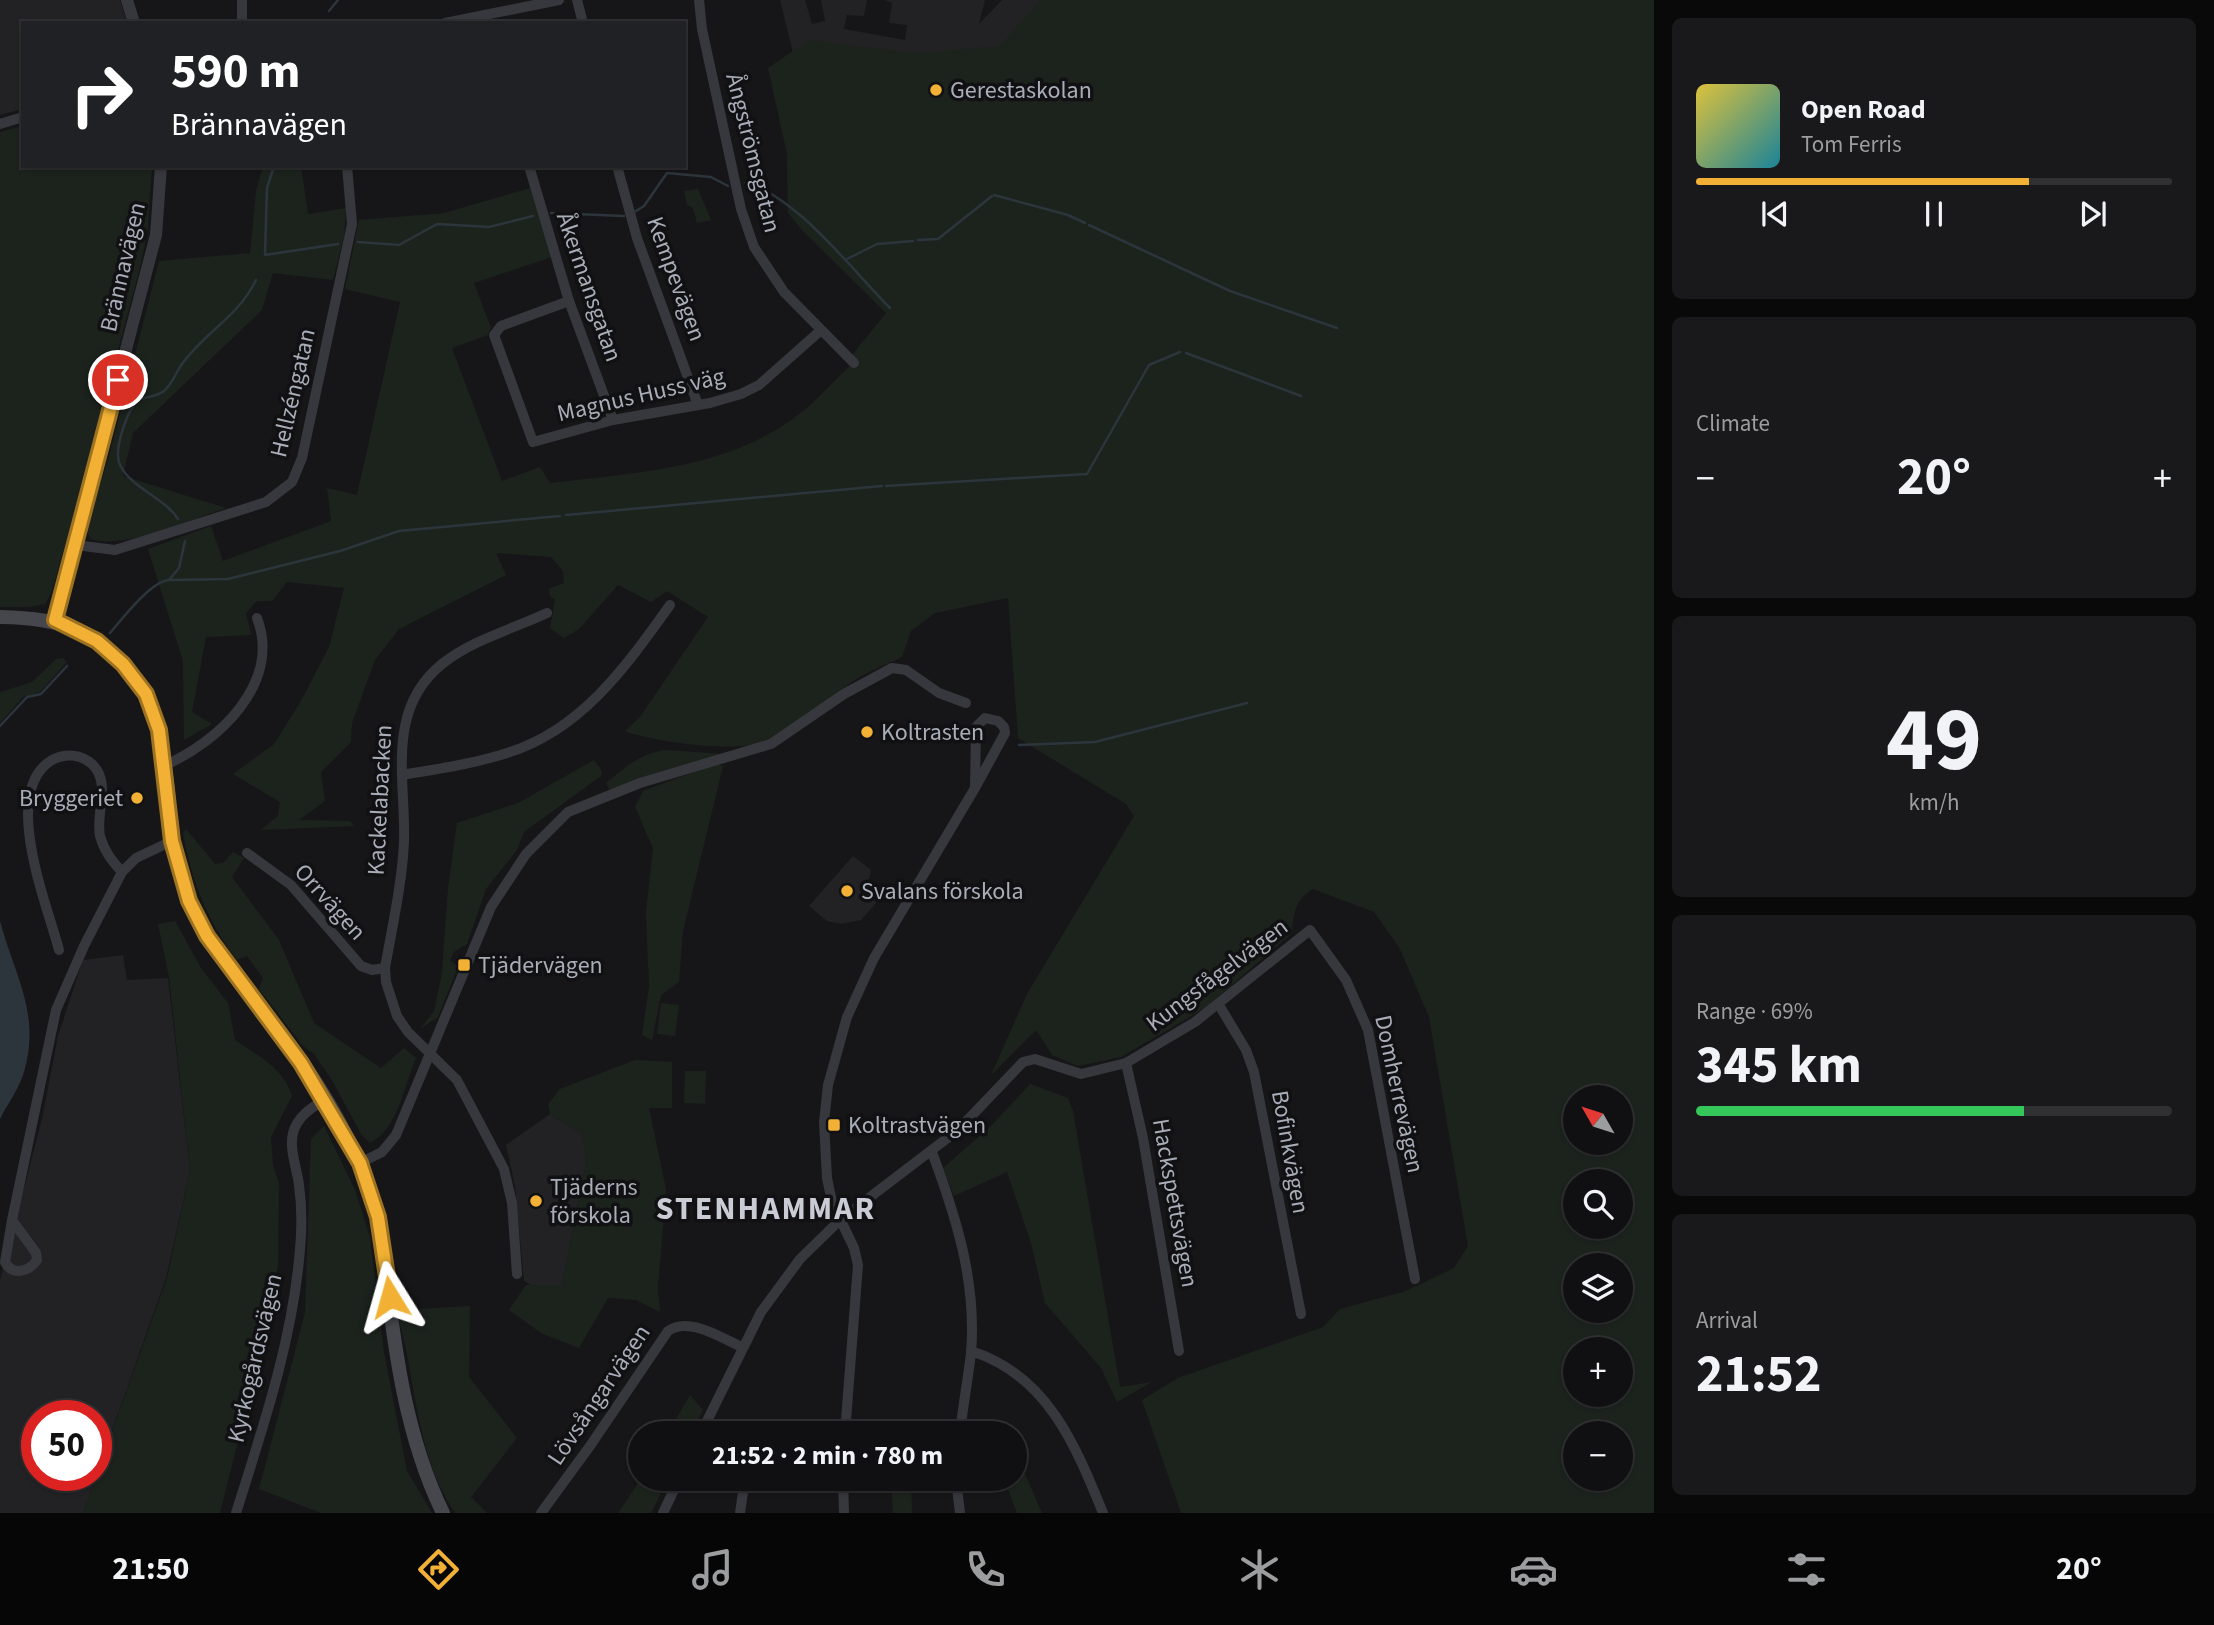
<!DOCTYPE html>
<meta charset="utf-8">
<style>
body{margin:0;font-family:"Source Sans 3",sans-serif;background:#19191b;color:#f1f3f6;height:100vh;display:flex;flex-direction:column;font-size:26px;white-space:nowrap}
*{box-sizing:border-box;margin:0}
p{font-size:23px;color:#9c9d9f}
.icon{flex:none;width:38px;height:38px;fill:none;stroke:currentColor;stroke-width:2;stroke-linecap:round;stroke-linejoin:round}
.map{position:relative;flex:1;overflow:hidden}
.side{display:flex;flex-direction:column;gap:18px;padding:18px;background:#09090a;width:560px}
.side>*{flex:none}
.top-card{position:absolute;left:21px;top:21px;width:665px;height:147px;border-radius:0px;box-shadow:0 2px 5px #0004,0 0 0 2px #303032;background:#202124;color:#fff;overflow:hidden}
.needle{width:46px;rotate:309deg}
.buttons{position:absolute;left:1563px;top:1085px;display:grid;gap:14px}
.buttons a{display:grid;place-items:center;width:70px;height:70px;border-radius:50%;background:#101012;box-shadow:0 2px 5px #0004,0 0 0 2px #303032;font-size:35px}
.speed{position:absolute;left:21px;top:1400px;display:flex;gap:14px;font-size:35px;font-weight:700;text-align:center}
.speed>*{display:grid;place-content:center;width:91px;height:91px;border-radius:50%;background:#101012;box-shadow:0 2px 5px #0004,0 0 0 2px #303032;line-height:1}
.speed .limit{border:10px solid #d22;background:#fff;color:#111}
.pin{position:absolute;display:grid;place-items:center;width:60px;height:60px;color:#fff;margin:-30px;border:4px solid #fff;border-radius:50%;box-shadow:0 2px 7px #0007}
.me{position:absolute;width:77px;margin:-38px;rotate:352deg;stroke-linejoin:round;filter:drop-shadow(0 0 5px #0008)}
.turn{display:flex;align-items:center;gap:24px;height:147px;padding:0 35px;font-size:32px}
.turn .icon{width:91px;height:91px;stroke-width:2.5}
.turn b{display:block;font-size:49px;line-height:60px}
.big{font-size:52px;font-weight:700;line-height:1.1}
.side .card{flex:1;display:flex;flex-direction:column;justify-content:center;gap:10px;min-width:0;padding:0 24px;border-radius:10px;background:#19191b}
.side .dial{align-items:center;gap:0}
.dial b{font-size:91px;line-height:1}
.song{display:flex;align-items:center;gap:21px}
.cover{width:84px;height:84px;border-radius:10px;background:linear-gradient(135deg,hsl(50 70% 55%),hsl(190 70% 35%))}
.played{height:7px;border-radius:4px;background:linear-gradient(90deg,#f2b134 70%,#303032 70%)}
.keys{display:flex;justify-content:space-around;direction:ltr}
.heat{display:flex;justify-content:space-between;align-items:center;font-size:38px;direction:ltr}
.charge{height:10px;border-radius:5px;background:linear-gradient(90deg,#34c759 69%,#303032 0)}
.trip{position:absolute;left:628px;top:1421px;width:399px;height:70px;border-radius:35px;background:#101012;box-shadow:0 2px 5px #0004,0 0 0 2px #303032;font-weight:700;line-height:70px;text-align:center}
.tabs{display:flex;height:112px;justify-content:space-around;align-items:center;background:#060607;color:#9c9d9f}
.tabs .icon{width:49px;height:49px}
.tabs .current{color:#f2b134}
.tabs b{font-size:32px;color:#f1f3f6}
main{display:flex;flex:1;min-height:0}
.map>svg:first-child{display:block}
</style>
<main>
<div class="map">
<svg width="1654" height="1513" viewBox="0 0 1654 1513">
<rect width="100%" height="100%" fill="#161618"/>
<g fill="#222225" fill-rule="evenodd">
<polygon points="0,0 120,0 127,23 23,23 23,109 0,115"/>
<polygon points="780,0 805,0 812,24 825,21 821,0 867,0 864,16 847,15 844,29 905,40 907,25 889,23 892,3 885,0 985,0 979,24 1002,0 1145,0 824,177"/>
<polygon points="853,856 871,870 867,887 876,895 876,903 861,920 841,924 827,921 809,906"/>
<path d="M123,955L127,980L168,978L190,1171L166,1278L83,1513H0V1280L42,1119L58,1036L83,960ZM37,1416H96V1475H37Z"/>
<polygon points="550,1114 581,1134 587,1158 562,1285 531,1285 524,1281 515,1186 506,1145"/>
</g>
<g fill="#1c231d" fill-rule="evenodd">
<path d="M1040,0H1654V1513H1181L1142,1400L1178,1378L1323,1327L1340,1309L1406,1291L1454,1268L1468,1246L1429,1017L1399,947L1374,912L1313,889C1295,900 1293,914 1292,933L1205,1008L1121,1057L1078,1066L1052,1055L1036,1030L991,1075L1027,994L1134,816L1126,804L1018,738L1008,598L935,613L911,631L902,657C886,665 868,671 853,681C825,701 796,730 764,742C734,753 654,742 625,731L640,717L708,617L667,591L651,602L618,585L579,629L564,638L550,628L555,600L550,596L549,589L564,583L563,571L551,557L496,553L506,575L399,629L375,660L352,723L351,742L321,772L325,801L299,820L350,821L354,826L261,830L278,816L280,802L233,774L274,744L301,701L329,647L344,588L287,582L272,601H257L246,613L251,635L206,637L192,712L212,724L184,740L183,661L148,549L211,526L223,561L331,521L327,488L357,495L400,302L345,289L359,220L444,213L530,188L552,257L474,283L491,328L488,335L452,348L502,481L540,467L550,483C632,473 725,469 794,418C814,404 831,383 849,367L852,355L886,313L803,231L788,213L787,154L768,68L809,40L918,53L1000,46ZM1575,1097H1620V1143H1575ZM1575,1181H1620V1227H1575ZM1575,1265H1620V1311H1575ZM1575,1349H1620V1395H1575ZM1575,1433H1620V1479H1575Z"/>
<polygon points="23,126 23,166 152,166 148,226 141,264 67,539 52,591 45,604 29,607 0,607 0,132"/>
<path d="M263,166H301L308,214L346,208L344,236L333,280L273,273L262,310L133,433L123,476L226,508C191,519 125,550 91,539L86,530L109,456L159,261L250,253L256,191Z"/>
<polygon points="698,189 711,220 697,223 693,208 687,205 684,191"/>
<polygon points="63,658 67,662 40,692 23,697 0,723 0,692 32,682 56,659"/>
<path d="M665,750L724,754L610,790L606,783C624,768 641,753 665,750Z"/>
<polygon points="594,760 602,771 601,776 524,832 517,850 486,889 467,944 454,952 450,960 458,967 438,1017 420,1029 434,1011 442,973 448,888 457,823 518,803"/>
<polygon points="715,764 723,766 683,931 679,982 661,995 652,1040 642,1035 649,987 646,912 653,848 635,807 643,791"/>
<path d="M186,829L215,864L223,863L233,852L244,858L232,877L279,940L314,1023L381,1068L404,1048L416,1058C405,1085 397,1130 370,1143L361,1134L332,1080L314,1054L303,1046L259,989L263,978L247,956L237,960C207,920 192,883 183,833Z"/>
<path d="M175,921L201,968L228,1003L235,1040C258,1056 283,1067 292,1096L271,1137L273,1165L279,1184L278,1265L268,1323L220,1513H83L167,1278L190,1171L169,977L158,924Z"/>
<polygon points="661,1003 679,1005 675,1036 657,1034"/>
<polygon points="635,1060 672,1062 672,1108 649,1108 666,1189 658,1288 660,1312 636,1300 608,1298 579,1348 541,1333 509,1310 526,1285 562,1285 587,1158 581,1134 550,1114 548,1104 560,1089"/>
<polygon points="685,1071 706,1071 705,1104 684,1103"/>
<polygon points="1030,1084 1068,1098 1073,1111 1120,1387 1152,1382 1117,1402 1101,1368 1045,1303 1031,1243 1007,1172 954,1196 943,1168 990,1127"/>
<polygon points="324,1126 355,1190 370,1237 384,1352 407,1471 432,1513 321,1513 259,1489 305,1313 311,1139"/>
<path d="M470,1306L469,1377L517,1438L471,1497L487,1513H455C414,1452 417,1378 396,1310Z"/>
<polygon points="690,1395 703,1410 691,1433 668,1433"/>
<polygon points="1022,1467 1042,1513 1017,1513 1004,1479 1015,1479 1015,1470"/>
<polygon points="641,1479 668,1479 651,1513 618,1513"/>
<polygon points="891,1479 911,1479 912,1513 893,1513"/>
</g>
<path fill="#2c353c" d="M0,921C15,977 42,1015 23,1075C18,1090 7,1105 0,1119Z"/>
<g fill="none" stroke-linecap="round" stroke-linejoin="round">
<g stroke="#2c353c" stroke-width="2.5">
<polyline points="329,11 338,0"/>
<polyline points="274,166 267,188 265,255 338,244"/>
<path d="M745,183C795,194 852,270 890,308"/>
<polyline points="994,195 1068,215 1085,223"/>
<polyline points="636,211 644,206 667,173 711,177 728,186"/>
<polyline points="551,213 624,216"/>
<polyline points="1089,225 1230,291 1337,328"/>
<polyline points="918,240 938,239 992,196"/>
<polyline points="358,242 399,245 437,224 489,227 533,216"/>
<polyline points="863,251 877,244 913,241"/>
<polyline points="845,260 861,252"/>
<polyline points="1186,353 1301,396"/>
<polyline points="886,486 1087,474 1149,365 1180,352"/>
<polyline points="566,515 882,486"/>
<path d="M178,519C165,498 131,488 120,465C113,451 127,409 139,400C147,396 157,397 164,391C173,383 176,372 182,364C205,332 239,316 256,280"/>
<polyline points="169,580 228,579 340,551 399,531 560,516"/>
<path d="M110,633C122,619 151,581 169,580L179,568L185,541"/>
<polyline points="0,726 27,697 41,694 67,666"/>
<polyline points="1019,745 1095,742 1247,703"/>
</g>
<g stroke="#37383d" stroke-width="10">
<polyline points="577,0 583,23"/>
<polyline points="699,0 702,29 741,209 754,247 784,292 854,363"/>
<polyline points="242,23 242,0"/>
<polyline points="445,23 559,0"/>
<polyline points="0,124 23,117"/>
<polyline points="529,166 569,301 613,420"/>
<polyline points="617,166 637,238 698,405"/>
<polyline points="569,301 501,326 494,335 533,442 613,420 710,403 741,394 759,385 820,331"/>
<polyline points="75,545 115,550 266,502 292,482 302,458 352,224 347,166"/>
<path d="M163,766C218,743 282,683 257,618"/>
<path d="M402,775C437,769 473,764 507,753C582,730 627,665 670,605"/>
<polyline points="247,853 291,885 361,966 372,970 385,968"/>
<path d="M59,950C47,904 0,791 52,760C65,753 81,754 92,764C112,783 95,813 100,836C104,851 112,861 122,872"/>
<polyline points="1219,1005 1246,1050 1254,1072 1301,1314"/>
<polyline points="1126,1063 1143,1138 1179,1351"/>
<path d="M932,1152C956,1217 977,1282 971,1353C968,1379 963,1406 960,1433"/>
<polyline points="360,1163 382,1152 396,1135 491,907 526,854 568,812 640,783 771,744 844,694 892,668 906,670 939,693 966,703"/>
<path d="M12,1220L5,1262C12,1276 29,1272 37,1260L36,1253L12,1220L56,1010L84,946L122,872L136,858L172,841"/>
<path d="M517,1274L512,1203L504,1169L457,1080L408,1032L397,1016L386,982L385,968C392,928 402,884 404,842C406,779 385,710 442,664C472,640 513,629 547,613"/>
<path d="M971,1351C1047,1375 1075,1444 1103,1513"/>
<polyline points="701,1433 761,1312 800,1259 840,1220 958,1130 1023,1062 1035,1059 1081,1074 1126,1063 1195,1022 1310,930 1346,980 1368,1030 1415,1279"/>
<polyline points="845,1433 858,1265 854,1248 832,1202 827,1178 824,1122 828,1085 847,1017 874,958 975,788 976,727 985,718 998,721 1004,727 1005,733 975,788"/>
<polyline points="843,1479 844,1513"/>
<polyline points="956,1479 960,1513"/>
<path d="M236,1513C263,1427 293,1339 300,1249C302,1228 302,1207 299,1185C297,1169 289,1149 293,1133C297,1117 311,1108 325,1099"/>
<path d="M541,1513L590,1446L668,1331C689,1316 721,1338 742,1347"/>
<polyline points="663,1513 679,1479"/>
<polyline points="740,1513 745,1479"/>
</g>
<g stroke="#37383d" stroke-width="12">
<polyline points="127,0 134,23"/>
<polyline points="55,620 156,235 161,166"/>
</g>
<path stroke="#45474d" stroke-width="14" d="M0,617C61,618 100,629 137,681C179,739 159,833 189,901C208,945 240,981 270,1018C316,1077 359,1145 378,1217C392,1317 398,1421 443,1513"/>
</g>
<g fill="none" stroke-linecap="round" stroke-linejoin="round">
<defs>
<polyline id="route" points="118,380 55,620 97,641 123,664 146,694 159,730 172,841 189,901 207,936 301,1063 360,1163 378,1217 390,1297"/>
</defs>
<use href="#route" stroke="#9d7322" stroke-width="18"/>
<use href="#route" stroke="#f2b134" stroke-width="12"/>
</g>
<g fill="#f2b134" stroke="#111113" stroke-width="2.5">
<circle cx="936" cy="90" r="7"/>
<circle cx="867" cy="732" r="7"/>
<circle cx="137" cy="798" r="7"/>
<circle cx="847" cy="891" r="7"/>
<rect x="457" y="958" width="14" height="14" rx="3.5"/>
<rect x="827" y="1118" width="14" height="14" rx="3.5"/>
<circle cx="536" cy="1201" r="7"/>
</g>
<g text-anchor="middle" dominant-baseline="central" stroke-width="7" stroke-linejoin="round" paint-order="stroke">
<g font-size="24" fill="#a8adb8" stroke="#111113" text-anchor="start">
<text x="950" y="90">Gerestaskolan</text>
<text x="881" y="732">Koltrasten</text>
<text x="123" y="798" text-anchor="end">Bryggeriet</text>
<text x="861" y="891">Svalans förskola</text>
<text x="478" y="965">Tjädervägen</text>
<text x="848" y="1125">Koltrastvägen</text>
<text x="550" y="1187">Tjäderns<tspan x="550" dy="28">förskola</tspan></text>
</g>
<g font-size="24" fill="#a8adb8" stroke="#111113">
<text transform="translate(753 153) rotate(76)">Ångströmsgatan</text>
<text transform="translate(123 267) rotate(-77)">Brännavägen</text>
<text transform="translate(676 279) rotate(70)">Kempevägen</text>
<text transform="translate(589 287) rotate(71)">Åkermansgatan</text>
<text transform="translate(293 393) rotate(-77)">Hellzéngatan</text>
<text transform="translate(641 395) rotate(-13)">Magnus Huss väg</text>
<text transform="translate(380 800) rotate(-87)">Kackelabacken</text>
<text transform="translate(330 902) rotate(48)">Orrvägen</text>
<text transform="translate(1217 975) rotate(-37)">Kungsfågelvägen</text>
<text transform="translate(1399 1094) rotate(78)">Domherrevägen</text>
<text transform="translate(1290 1152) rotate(80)">Bofinkvägen</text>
<text transform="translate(1175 1203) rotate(80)">Hackspettsvägen</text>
<text transform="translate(255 1358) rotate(-77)">Kyrkogårdsvägen</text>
<text transform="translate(599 1395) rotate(-56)">Lövsångarvägen</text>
</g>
<g font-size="32" font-weight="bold" letter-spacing="2" fill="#c9ccd4" stroke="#111113">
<text x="766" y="1209">STENHAMMAR</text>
</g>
</g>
</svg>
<div class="buttons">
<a><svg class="needle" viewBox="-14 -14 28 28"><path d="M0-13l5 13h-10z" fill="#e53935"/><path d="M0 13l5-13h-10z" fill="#9c9d9f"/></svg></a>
<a><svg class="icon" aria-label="search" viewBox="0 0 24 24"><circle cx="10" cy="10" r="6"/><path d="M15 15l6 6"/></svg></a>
<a><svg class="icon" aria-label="layers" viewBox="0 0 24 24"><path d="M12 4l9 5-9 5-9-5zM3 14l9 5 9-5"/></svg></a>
<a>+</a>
<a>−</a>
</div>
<div class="speed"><div class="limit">50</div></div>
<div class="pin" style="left:118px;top:380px;background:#d93025"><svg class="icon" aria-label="arrive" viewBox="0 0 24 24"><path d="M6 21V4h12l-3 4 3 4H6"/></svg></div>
<svg class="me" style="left:390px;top:1297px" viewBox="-20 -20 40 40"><path d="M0-17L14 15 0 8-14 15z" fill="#f2b134" stroke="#fff" stroke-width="4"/></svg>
<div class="trip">21:52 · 2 min · 780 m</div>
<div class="top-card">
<div class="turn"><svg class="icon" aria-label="right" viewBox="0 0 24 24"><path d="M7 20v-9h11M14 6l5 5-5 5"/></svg><div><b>590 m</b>Brännavägen</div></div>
</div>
</div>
<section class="side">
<div class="card">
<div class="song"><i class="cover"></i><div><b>Open Road</b><p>Tom Ferris</p></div></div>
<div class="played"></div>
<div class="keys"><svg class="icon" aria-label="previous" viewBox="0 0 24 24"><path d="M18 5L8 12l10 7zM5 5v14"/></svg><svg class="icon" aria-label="pause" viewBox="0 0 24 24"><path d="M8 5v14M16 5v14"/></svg><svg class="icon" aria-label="next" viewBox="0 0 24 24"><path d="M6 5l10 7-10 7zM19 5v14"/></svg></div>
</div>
<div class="card"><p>Climate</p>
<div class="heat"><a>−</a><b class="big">20°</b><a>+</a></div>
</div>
<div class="card dial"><b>49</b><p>km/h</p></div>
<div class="card"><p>Range · 69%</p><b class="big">345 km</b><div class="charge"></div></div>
<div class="card"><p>Arrival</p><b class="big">21:52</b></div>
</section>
</main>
<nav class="tabs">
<b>21:50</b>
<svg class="icon current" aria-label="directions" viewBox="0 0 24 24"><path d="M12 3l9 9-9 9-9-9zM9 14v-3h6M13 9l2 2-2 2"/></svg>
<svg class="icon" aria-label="music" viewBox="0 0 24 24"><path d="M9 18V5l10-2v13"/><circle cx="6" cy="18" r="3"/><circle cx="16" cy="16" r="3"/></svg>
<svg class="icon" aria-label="phone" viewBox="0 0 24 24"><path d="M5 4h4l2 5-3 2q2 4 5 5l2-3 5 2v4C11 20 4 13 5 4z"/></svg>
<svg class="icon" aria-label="climate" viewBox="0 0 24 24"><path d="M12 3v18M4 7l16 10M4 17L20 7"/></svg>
<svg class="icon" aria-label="car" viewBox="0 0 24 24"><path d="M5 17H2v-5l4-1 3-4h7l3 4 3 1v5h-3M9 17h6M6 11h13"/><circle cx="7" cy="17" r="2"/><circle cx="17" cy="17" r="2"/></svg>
<svg class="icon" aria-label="filters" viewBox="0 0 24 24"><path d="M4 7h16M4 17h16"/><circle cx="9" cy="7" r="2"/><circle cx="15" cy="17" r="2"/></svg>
<b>20°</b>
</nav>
